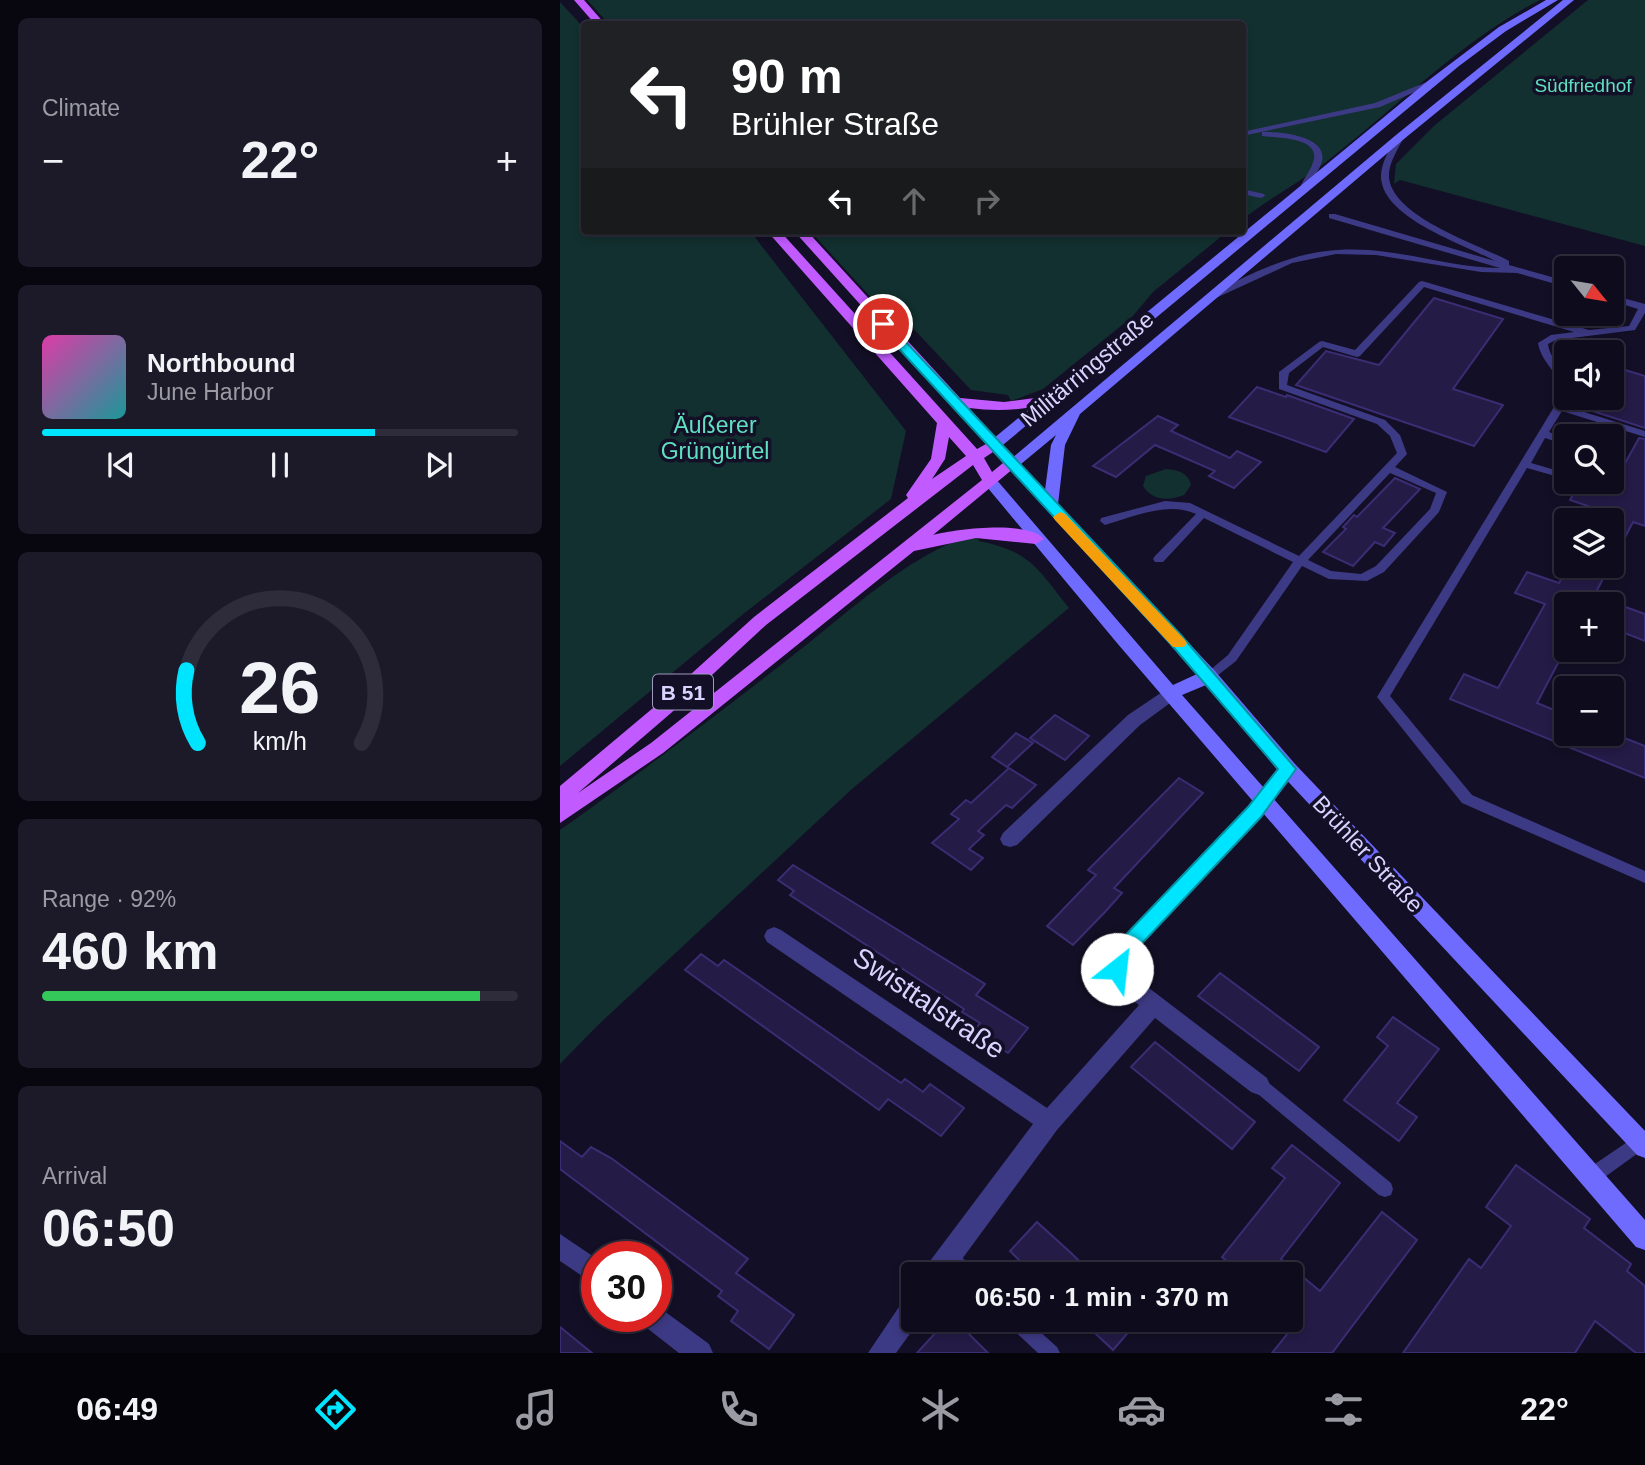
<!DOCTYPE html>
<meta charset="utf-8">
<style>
body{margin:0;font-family:Arial,sans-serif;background:#1c1929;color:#f1f3f6;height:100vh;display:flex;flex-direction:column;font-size:26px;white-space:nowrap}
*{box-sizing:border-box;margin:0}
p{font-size:23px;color:#9b9ba3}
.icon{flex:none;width:38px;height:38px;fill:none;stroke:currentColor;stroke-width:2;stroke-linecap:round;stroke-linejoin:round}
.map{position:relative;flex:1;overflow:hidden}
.drawer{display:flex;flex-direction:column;gap:18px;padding:18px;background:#08060f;width:560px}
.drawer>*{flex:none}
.guide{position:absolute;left:21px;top:21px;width:665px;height:214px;border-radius:7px;box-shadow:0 4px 10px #0003,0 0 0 2px #2e2b3b;background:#202124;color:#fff;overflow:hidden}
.needle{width:46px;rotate:120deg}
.fabs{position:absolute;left:994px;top:256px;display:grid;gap:14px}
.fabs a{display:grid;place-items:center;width:70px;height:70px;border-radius:7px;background:#0e0b1c;box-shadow:0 4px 10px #0003,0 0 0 2px #2e2b3b;font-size:35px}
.speed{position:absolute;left:21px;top:1241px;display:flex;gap:14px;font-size:35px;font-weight:700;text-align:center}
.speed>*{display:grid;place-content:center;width:91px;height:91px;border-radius:50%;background:#0e0b1c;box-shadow:0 4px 10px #0003,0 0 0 2px #2e2b3b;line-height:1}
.speed .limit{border:10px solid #d22;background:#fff;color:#111}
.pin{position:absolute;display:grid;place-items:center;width:60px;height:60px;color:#fff;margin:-30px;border:4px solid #fff;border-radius:50%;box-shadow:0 2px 7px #0007}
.me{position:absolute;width:77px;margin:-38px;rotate:29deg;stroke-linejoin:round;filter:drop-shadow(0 0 5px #0008)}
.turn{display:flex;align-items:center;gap:24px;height:147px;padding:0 35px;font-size:32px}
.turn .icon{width:91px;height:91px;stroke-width:2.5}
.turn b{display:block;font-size:49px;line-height:60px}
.lanes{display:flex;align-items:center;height:66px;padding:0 35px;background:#0003;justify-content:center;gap:35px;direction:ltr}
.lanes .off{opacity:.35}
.big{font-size:52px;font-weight:600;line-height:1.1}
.drawer .card{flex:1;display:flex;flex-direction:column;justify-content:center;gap:10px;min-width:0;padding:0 24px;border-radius:10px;background:#1c1929}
.drawer .dial{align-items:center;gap:0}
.dial svg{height:182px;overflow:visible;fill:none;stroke:#2e2b3b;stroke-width:7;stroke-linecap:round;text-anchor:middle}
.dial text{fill:#f1f3f6;stroke:none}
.song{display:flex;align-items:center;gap:21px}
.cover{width:84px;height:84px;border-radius:10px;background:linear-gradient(135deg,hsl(320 70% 55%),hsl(180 70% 35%))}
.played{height:7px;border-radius:4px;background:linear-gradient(90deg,#00e5ff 70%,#2e2b3b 70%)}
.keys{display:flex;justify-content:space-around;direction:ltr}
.heat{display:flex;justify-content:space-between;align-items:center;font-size:38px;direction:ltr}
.charge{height:10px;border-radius:5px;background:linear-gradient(90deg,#34c759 92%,#2e2b3b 0)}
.trip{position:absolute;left:341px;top:1262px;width:402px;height:70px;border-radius:7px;background:#0e0b1c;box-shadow:0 4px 10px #0003,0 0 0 2px #2e2b3b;font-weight:600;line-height:70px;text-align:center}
.tabs{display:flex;height:112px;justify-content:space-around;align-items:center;background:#06040b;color:#9b9ba3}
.tabs .icon{width:49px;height:49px}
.tabs .active{color:#00e5ff}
.tabs b{font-size:32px;color:#f1f3f6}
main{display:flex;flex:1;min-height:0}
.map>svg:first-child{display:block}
</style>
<main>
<section class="drawer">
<div class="card"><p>Climate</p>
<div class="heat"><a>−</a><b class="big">22°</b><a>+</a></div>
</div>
<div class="card">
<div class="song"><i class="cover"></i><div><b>Northbound</b><p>June Harbor</p></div></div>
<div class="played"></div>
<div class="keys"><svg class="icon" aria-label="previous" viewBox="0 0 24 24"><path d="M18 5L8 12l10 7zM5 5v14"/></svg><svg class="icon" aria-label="pause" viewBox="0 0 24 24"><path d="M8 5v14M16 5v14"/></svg><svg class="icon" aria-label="next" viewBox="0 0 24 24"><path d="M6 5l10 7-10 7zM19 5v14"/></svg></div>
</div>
<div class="card dial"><svg viewBox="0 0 100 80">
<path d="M14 69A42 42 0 1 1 86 69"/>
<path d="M14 69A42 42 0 0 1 9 37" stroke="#00e5ff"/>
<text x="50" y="56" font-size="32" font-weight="700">26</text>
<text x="50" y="72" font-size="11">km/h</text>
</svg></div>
<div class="card"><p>Range · 92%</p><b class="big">460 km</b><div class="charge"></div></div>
<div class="card"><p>Arrival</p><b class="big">06:50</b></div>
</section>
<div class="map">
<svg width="1085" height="1353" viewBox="0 0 1085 1353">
<rect width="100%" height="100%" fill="#130f26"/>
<g fill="#12302f">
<path d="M27,0H980C901,40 833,111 762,165C737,184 708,199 683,219L682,24H49Z"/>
<polygon points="1028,0 1085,0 1085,246 840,180 834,184 836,164 875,125"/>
<polygon points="0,2 24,28 24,231 190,231 346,431 331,499 182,615 0,766"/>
<polygon points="250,231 668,231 593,292 572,317 483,389 451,401 448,395 411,390 350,325 340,329"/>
<path d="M606,469C617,470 628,472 631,485L624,495C609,501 592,501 583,486L586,476Z"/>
<path d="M416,535L419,541C470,551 478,569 509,608L292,789L37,1026L0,1064V830C79,774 155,716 231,657C281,619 355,548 416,535Z"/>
</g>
<g fill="#241b47" stroke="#3b2d73" stroke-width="2">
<polygon points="874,298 943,319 893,389 943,405 914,446 736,385 766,351 819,365"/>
<polygon points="1052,366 1085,376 1085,428 1008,403 1009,397 1052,397"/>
<polygon points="697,387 726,397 727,395 794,419 766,452 669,417"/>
<polygon points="598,416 618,425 611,431 670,458 677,451 701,462 674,488 649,476 655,471 595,445 556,477 533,466"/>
<polygon points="1079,438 1085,439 1085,526 1073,522 1052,562 1054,515 1010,500 1020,482 1049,492"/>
<polygon points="835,478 860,489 823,528 835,533 824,546 815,542 793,566 763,552 786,529 783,527 794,515 797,517"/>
<polygon points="1009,565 1050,565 1030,604 1006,604 1006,648 977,703 1006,715 1006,733 1052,733 1085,746 1085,778 890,699 904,674 938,688 985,604 955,593 967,572 999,583"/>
<polygon points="1052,602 1085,614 1085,641 1052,628"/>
<polygon points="495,715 529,736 505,760 470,738"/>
<polygon points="456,733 473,743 447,767 432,757"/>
<polygon points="449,768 476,785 452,808 446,805 418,831 424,835 409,849 423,858 411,870 372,843 399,819 391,814 406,800 411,803"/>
<polygon points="619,778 643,793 554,888 562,893 545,912 513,945 487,926 536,875 528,870"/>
<polygon points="233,865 425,984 416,995 468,1028 448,1053 414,1031 420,1023 402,1012 404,1009 230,895 234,891 218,880"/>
<polygon points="141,954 158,966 164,960 341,1083 345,1079 363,1092 370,1084 404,1108 381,1136 328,1099 319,1110 125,970"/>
<polygon points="660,973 759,1047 739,1071 638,996"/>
<polygon points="833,1017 879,1049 837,1103 857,1117 839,1141 784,1100 828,1046 817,1037"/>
<polygon points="595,1042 695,1122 672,1149 571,1067"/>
<polygon points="0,1141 22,1157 31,1147 51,1158 188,1259 176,1273 234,1315 209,1349 171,1321 178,1311 158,1296 162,1291 0,1169"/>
<polygon points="732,1145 780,1183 721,1259 760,1291 822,1212 857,1240 772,1353 712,1353 732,1328 732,1274 682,1274 662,1257 725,1178 712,1168"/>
<polygon points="956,1165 1030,1219 1024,1228 1071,1264 1067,1271 1085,1286 1085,1353 1076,1353 1035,1321 1015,1353 843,1353 909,1259 921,1268 951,1226 926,1207"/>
<polygon points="477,1222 511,1253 533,1274 473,1274 450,1251"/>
<polygon points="387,1320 395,1320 428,1353 357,1353"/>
<polygon points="521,1320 579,1320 553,1350"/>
<polygon points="0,1327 32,1353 0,1353"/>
</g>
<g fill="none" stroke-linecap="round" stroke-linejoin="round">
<g fill="#3d3a85" fill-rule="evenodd">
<polygon points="869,81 876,83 820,107 682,136 682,132 815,103"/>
<path d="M702,132C719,131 768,136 762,161C760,170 752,179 748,187L741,185C745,177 752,168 754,159C758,137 716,138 702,136Z"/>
<path d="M837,135L844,137C838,149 828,164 829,177C832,217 918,244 949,261V265L1006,281V287L957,273L921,272L816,255L776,254L732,263L656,298H650V294C716,261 757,241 834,253C869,258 904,268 940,268L769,218V214H775L935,261C904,244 821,218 821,176C821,162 831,147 837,135Z"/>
<polygon points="682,189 704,194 705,196 701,198 682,194"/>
<path d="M862,281L1029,330L1069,326L1078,309L1052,301V295L1085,304V313L1075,330L996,340L988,344C990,360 1000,361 1005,373C1008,380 1007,400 1005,406L1085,431V437L1002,411L989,432L1006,439V445L985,438L971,463L1002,472L1006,471V479L967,468L830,696L912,795L1085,871V883L902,803L817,697L994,407L1002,387C996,371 981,361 978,343L991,335L1014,332L864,287L800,356L797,357L763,347L729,373L727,385L825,420L840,435L847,454L835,467L887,492L879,512L824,572L807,581L769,579L742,566L676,661L653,679L649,680L643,676L668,655L733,562L644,518L603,562H595L593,559L595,556L636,514C608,501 573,517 545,525L540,521L541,518L605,501L630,503L739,556L837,453L830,436L817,424L719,389V372L759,342L762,341L795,350L859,282ZM830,473L876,493L870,509L816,566L801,574L771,571L748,560Z"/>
<polygon points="699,1078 705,1080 831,1183 833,1189 831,1195 825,1197 819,1195 693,1090 691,1085 693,1080"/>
<polygon points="1085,1130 1085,1148 1038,1182 1032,1184 1026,1182 1024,1176 1026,1170"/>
<path d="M388,1248C398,1253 411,1264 416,1274H394L382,1263L379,1257L382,1251Z"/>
<polygon points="446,1320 467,1320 497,1347 500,1353 478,1353 449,1326"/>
</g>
<g fill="#3d3a85" fill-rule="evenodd">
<polygon points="611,686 617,688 620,693 617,698 580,725 457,845 450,847 443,845 440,839 443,833 568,715"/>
<polygon points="728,762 735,764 737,769 735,774 701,817 570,957 568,968 572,975 707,1078 710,1085 707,1092 699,1095 691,1092 595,1018 497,1130 391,1274 364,1274 367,1265 473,1124 207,942 204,936 207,930 214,927 221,930 487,1108 579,1005 558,989 547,969 554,947 687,807 721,764"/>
<polygon points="0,1234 37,1259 37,1286 0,1261"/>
<polygon points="354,1295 354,1320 360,1320 336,1353 308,1353 345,1298"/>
<polygon points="96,1305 149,1344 153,1353 119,1353 83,1325 79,1316 96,1316"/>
</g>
<g fill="#6f6bff" fill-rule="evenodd">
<polygon points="986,0 998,0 946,31 899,66 438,449 428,449 426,446 428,443 869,80 939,27"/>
<path d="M1003,0H1014L844,139L520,414L505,445L498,504L655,671L735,764L1085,1131V1158L1077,1155L721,774L646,685L622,695L1085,1220V1250L1076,1247L557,643L422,481L425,478H435L613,685L637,674L445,464L836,135ZM496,435L491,445L485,490L461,464Z"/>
</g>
<g fill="#c25bff" fill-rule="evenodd">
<polygon points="14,0 24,0 45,24 35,24"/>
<path d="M207,231H220L417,449L426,444L234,231H247L400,398L444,402L497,395V401C467,410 440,412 409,408L459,464L373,535C396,529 467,520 484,539L476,544L416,538L354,551L103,753L0,823V786L99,703L194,617L348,498L346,495L371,459L377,423ZM389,437L406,456L372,479L385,459ZM433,452L443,463L432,472L424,458ZM413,465L422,480L91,743L18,793L111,713L206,625Z"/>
</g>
</g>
<polygon fill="#00e5ff" stroke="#0095a6" stroke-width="2" points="323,320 327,322 620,634 736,769 701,817 570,956 564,975 557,977 550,975 548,969 554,947 688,807 718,769 609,642 319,327 319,322"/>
<polygon fill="#f59e0b" points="500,512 505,514 624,639 627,643 624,647 613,647 495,520 493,517"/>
<g text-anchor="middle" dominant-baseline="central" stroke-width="7" stroke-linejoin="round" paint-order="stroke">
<g font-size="19" fill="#5fe0c0" stroke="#130f26">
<text x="1023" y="85">Südfriedhof</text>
</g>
<rect fill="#130f26" stroke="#9e99be" stroke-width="2" x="93" y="674.5" width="60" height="35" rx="5"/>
<g font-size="21" font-weight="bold" fill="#d9d4ff">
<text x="123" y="692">B 51</text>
</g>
<g font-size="23" fill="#d9d4ff" stroke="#130f26">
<text transform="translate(527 369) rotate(-40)">Militärringstraße</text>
<text transform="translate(808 854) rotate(47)">Brühler Straße</text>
</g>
<g font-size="23" fill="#5fe0c0" stroke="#130f26">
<text x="155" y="425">Äußerer<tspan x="155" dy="26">Grüngürtel</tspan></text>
</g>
<g font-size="28" fill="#d9d4ff" stroke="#130f26">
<text transform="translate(369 1003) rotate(34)">Swisttalstraße</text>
</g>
</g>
</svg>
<div class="fabs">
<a><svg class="needle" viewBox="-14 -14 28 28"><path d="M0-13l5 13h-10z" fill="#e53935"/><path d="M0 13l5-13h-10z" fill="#9b9ba3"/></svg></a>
<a><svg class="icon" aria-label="sound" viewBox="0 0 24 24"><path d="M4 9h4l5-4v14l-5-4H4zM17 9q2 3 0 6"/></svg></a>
<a><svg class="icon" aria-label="search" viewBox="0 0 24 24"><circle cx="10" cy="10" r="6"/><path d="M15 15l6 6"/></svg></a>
<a><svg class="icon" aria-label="layers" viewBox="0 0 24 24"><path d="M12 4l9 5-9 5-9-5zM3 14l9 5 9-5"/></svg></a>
<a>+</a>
<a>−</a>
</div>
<div class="speed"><div class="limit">30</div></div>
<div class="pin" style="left:323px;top:324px;background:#d93025"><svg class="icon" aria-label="arrive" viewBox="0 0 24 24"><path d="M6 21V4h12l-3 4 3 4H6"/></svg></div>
<svg class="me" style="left:557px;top:969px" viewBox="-20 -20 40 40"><circle r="19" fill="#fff"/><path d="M0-13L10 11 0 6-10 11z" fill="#00e5ff"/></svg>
<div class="trip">06:50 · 1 min · 370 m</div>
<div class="guide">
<div class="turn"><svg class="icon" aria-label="left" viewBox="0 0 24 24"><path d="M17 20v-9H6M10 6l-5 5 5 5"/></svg><div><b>90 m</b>Brühler Straße</div></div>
<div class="lanes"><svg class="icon" aria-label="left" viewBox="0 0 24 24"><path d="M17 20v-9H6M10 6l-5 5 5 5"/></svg><svg class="icon off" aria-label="ahead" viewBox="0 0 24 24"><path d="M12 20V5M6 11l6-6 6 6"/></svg><svg class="icon off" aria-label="right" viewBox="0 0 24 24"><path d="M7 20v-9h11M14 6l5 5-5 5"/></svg></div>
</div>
</div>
</main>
<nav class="tabs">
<b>06:49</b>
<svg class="icon active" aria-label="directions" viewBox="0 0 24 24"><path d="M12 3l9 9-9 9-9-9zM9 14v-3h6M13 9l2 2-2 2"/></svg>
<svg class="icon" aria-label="music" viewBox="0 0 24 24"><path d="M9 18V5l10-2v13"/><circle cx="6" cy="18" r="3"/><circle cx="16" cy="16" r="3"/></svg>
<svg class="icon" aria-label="phone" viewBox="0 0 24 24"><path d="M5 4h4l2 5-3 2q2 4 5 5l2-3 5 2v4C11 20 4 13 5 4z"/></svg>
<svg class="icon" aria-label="climate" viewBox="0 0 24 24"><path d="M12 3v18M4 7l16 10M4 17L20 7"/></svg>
<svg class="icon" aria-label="car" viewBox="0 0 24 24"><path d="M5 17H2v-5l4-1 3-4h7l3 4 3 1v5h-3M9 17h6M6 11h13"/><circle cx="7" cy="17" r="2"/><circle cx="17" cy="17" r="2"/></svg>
<svg class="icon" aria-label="filters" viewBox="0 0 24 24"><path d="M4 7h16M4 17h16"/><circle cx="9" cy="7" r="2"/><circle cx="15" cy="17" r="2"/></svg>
<b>22°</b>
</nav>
